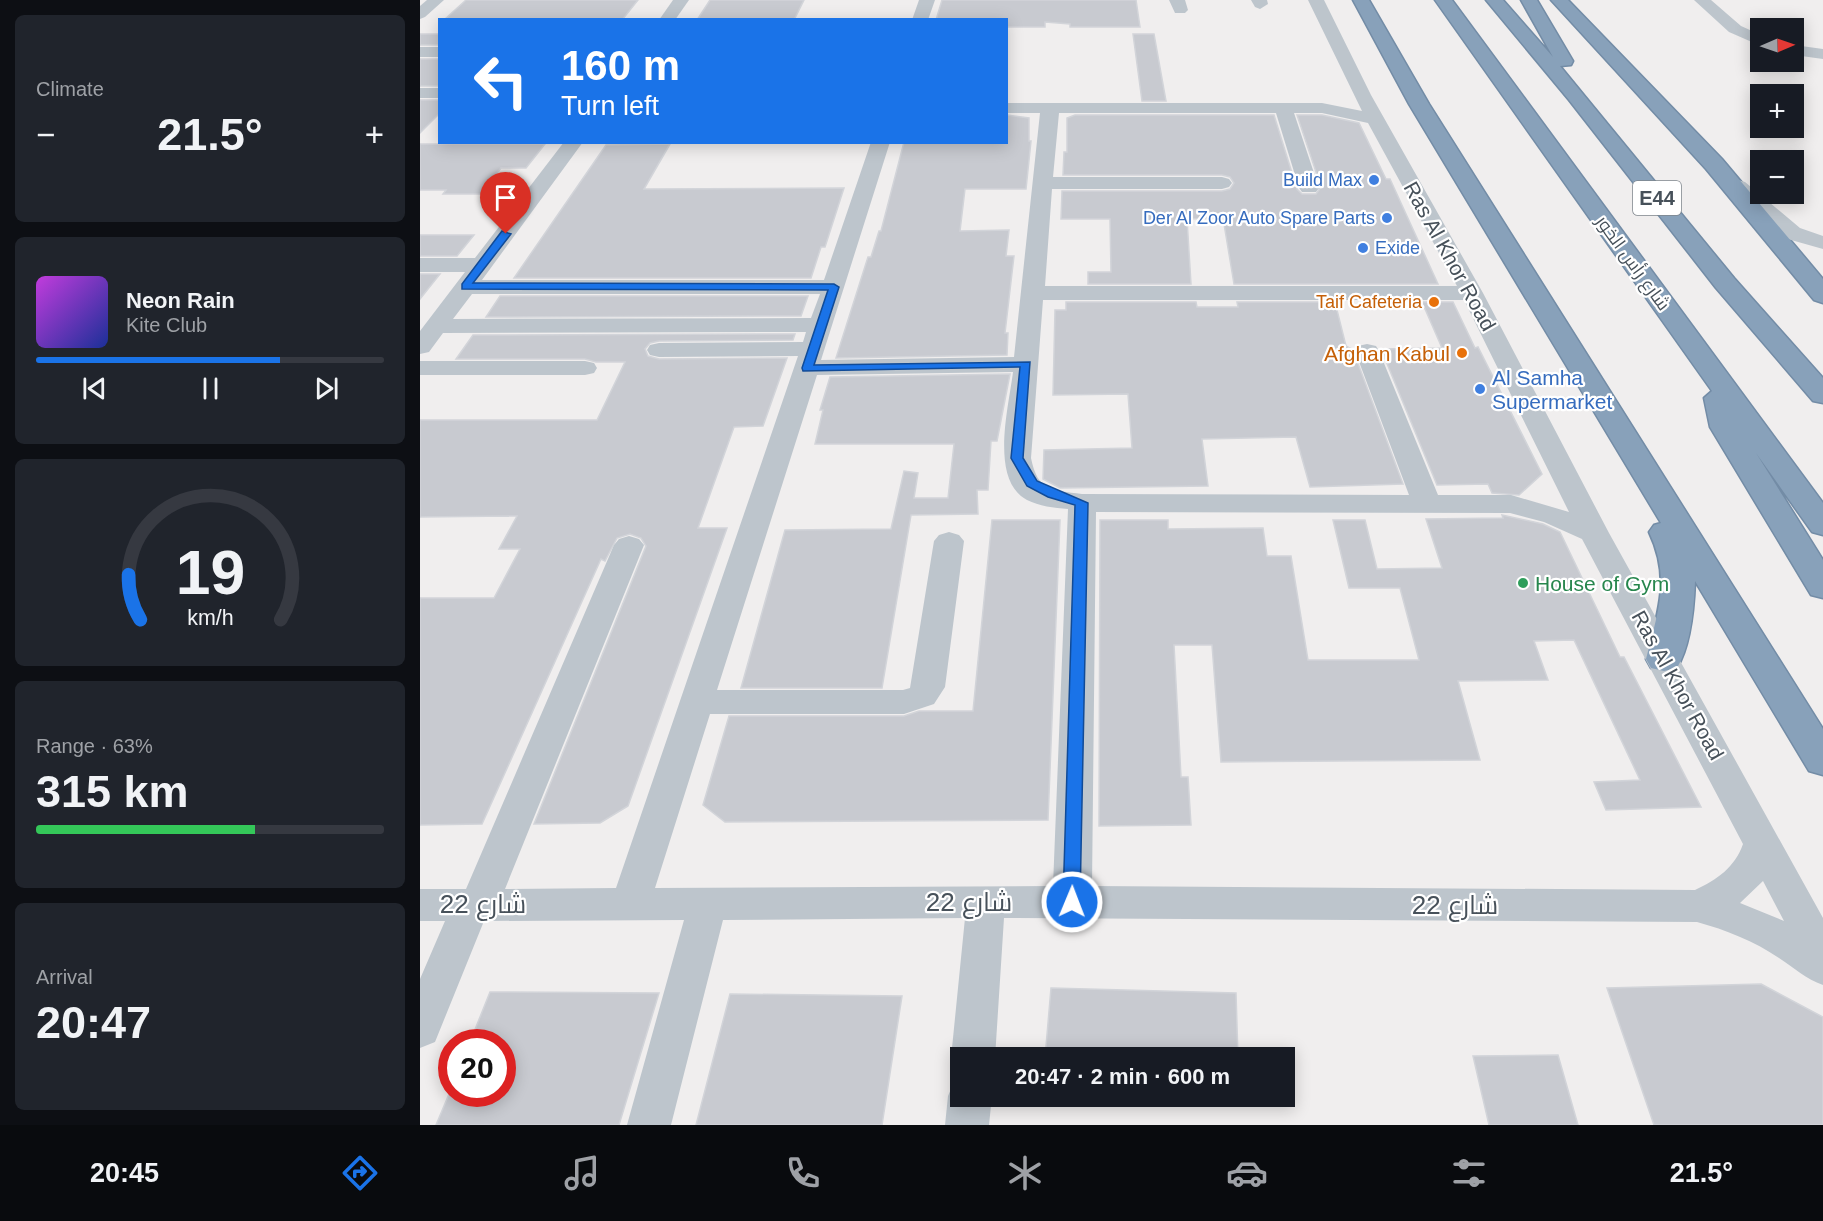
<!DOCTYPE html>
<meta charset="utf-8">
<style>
body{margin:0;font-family:Arial,Cairo,sans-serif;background:#20242c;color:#f1f3f6;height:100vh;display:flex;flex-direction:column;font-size:22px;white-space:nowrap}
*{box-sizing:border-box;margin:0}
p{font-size:20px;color:#9ea1a6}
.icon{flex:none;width:33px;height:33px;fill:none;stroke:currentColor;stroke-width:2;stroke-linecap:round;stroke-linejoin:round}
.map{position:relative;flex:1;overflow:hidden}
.details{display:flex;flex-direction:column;gap:15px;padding:15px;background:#0d0f14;width:420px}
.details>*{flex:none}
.hud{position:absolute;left:18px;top:18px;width:570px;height:126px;border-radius:0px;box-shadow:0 3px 15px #0003;background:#1a73e8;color:#fff;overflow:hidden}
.needle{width:39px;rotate:88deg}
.fabs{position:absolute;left:1330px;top:18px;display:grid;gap:12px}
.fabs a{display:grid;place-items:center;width:54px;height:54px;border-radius:0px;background:#171b24;box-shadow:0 3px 15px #0003;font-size:30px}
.speed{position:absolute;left:18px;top:1029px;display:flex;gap:12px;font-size:30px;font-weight:700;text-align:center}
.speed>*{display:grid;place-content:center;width:78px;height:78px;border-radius:50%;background:#171b24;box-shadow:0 3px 15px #0003;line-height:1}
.speed .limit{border:9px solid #d22;background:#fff;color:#111}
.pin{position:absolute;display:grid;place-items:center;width:51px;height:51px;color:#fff;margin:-62px -26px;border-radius:50% 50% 50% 0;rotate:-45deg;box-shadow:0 0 6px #0007}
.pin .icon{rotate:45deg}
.me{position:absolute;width:66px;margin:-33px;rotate:1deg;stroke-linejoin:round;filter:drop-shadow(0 0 4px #0008)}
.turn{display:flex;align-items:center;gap:21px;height:126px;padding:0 24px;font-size:27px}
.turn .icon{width:78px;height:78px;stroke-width:2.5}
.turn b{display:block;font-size:42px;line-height:51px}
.big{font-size:45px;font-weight:700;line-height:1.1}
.details .widget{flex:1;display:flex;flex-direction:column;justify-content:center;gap:9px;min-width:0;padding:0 21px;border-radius:9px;background:#20242c}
.details .dial{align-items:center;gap:0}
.dial svg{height:156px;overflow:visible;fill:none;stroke:#363941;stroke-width:7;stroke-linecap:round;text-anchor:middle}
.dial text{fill:#f1f3f6;stroke:none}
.song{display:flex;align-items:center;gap:18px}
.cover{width:72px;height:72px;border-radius:9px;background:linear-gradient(135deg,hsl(290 70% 55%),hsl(230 70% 35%))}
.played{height:6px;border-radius:3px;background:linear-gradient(90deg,#1a73e8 70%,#363941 70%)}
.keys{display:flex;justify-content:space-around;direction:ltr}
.heat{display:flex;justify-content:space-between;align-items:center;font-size:33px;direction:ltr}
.charge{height:9px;border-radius:4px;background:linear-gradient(90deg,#34c759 63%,#363941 0)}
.trip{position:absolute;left:530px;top:1047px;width:345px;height:60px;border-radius:0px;background:#171b24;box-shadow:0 3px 15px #0003;font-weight:700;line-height:60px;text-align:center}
.dock{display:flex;height:96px;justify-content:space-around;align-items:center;background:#090b0e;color:#9ea1a6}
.dock .icon{width:42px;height:42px}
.dock .current{color:#1a73e8}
.dock b{font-size:27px;color:#f1f3f6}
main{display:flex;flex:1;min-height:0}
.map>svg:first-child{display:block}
</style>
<main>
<section class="details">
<div class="widget"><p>Climate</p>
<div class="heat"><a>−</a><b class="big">21.5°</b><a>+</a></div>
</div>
<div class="widget">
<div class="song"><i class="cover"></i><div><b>Neon Rain</b><p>Kite Club</p></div></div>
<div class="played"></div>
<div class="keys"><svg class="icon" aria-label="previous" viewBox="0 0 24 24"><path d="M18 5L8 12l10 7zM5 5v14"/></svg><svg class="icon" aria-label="pause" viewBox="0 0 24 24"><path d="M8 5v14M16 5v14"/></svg><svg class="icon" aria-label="next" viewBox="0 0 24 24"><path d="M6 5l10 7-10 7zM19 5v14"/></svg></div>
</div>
<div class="widget dial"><svg viewBox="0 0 100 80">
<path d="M14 69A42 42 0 1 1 86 69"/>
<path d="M14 69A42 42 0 0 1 8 46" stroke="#1a73e8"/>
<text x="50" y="56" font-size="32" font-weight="700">19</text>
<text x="50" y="72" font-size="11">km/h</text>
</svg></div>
<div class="widget"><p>Range · 63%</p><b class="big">315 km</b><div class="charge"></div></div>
<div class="widget"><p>Arrival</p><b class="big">20:47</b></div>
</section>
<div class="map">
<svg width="1403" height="1125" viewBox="0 0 1403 1125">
<rect width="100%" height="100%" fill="#f0eeee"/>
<g fill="#c8cad0" stroke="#d2d4d9" stroke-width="1.5">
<polygon points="46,0 218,0 202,20 24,20"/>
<polygon points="290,0 384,0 374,20 277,20"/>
<polygon points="522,0 716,0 720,27 650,27 650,24 625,22 625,27 586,27 586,20 516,20"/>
<rect x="0" y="34" width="20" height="11"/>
<polygon points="713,34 734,34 746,101 722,101"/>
<rect x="0" y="59" width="20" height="27"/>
<polygon points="0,100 20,100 20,113 0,133"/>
<polygon points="587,115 609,118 609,141 611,141 606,189 545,189 540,231 589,230 586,256 594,256 585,333 588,333 587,355 416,358 448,257 451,257 459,231 461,231 484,142 586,142"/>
<polygon points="655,115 854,115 877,189 882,194 896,194 901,187 877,115 902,115 939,123 966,179 970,179 1018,284 814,284 803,218 767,219 771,284 668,284 668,272 691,272 690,219 641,219 642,191 802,191 810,189 814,183 810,177 802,175 643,175 644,152 647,152 647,118"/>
<polygon points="0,144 125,144 106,168 81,168 61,194 23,194 26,190 0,190"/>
<polygon points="250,144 224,189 424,188 405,247 401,247 391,278 94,278 186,145"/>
<polygon points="0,235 54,235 37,256 0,256"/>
<polygon points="0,274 20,274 0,299"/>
<polygon points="80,296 388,296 381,316 66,317"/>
<polygon points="646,302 776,302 777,307 818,307 817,302 915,302 926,346 933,350 983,484 890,487 876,437 782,439 788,486 640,488 623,479 624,450 712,448 708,394 633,395 635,310 646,310"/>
<polygon points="1002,302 1033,302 1055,348 1058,347 1122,474 1099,495 1072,493 1068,484 1017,485 961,349 1022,348"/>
<polygon points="375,334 373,340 239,341 230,343 225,349 228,356 239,359 367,358 343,426 314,427 278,528 307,528 208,806 180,823 114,824 226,546 221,538 210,534 197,538 185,561 181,559 62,824 0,825 0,598 74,598 100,549 79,549 97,516 0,517 0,420 177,420 205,362 176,362 165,359 36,359 53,335"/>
<polygon points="590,374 577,441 571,441 568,490 557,490 558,514 491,515 462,688 321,688 365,530 471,529 484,471 498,473 494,498 528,498 534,444 395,444 403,410 400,410 410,377"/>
<polygon points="1082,515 1123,524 1140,532 1200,657 1204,657 1281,807 1186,810 1174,782 1220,780 1154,640 1114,641 1128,680 1038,681 1060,760 801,762 792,645 754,645 761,777 768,777 771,825 679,826 680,520 748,520 748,529 843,528 847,556 871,556 888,660 999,660 980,588 929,588 913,520 945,520 957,569 1022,568 1006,519 1083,518"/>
<polygon points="572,520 640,520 628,820 305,822 283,805 309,716 484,716 499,711 553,711"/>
<polygon points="1341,984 1403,1017 1403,1125 1234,1125 1187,988"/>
<polygon points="631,988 816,993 818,1058 625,1058"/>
<polygon points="70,992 239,993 199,1125 16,1125 29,1094 82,1094 82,1042 50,1042"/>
<polygon points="310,994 482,996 462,1125 276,1125"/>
<polygon points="1138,1055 1158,1125 1069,1125 1053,1056"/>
</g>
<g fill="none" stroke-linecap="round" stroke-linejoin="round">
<defs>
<g id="highway">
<path d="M933,0H949L1009,104L1403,729V775L1389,771L1275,581C1274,608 1271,645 1257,668L1244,671L1231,668L1226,659C1238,612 1251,578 1229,532L1234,525L1241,523L989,104Z"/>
<polygon points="1015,0 1032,0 1403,503 1403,535 1392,532 1336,453 1403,560 1403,598 1391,595 1290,427 1284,398 1292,391"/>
<polygon points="1066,0 1083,0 1133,57 1101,0 1117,0 1153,61 1151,65 1140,66 1314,278 1403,378 1403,403 1393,401 1296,288 1149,100"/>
<polygon points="1131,0 1148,0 1302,159 1403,279 1403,303 1394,300 1286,169"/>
</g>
</defs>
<use href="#highway" stroke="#738ca6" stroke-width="3"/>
<g fill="#bdc5cc" fill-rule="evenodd">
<polygon points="7,0 24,0 5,17 0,19 0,6"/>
<polygon points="253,0 269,0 255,20 239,20"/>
<polygon points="499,0 515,0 508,20 492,20"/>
<polygon points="749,0 765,0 768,10 765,13 755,13"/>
<polygon points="831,0 847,0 848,4 840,9 835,7"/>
<path d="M888,0H904L951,95L1063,293L1189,533L1403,918V985C1386,979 1374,968 1359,958C1334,941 1306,930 1277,922L584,918L575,1058H540V1073L531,1058L545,918L303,920L251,1125H207L264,920L64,921L15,1042L0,1048V979L25,921H0V889H46L194,545L199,539L209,536L219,539L224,545L85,889L196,888L378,356L239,357L230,355L227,350L230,345L239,343L383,342L386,332L23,333L9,352L0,354V331L45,272H0V258H55L144,142H163L62,280H404L451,142H470L401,360L594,357L620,113H586V103H902L942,111ZM639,113H856L879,188L882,192H896L899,188L874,113H902L948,123L1037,286H625L632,189H802L809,187L812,183L809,179L802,177H633ZM52,294H400L391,318L33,319ZM623,300H1044L1149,512L1091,495H1018L959,351L956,346L947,344L938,346L935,351L989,495L662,494C631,490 618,492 611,458ZM593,372C589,406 569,480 607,500C619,506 634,508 648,509L633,886L235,888L290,714H484L514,704L525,687L544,541L539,535L529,532L519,535L514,541L490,688L483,690H297L397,375ZM676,512L1090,513L1124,522L1162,539L1323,844C1315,867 1297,880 1275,890L672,886ZM1343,881L1364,921L1320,903Z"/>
<polygon points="1274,0 1291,0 1321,26 1341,35 1341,46 1309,32"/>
<polygon points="1374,45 1403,49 1403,59 1374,55"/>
<rect x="0" y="47" width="20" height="10"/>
<rect x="0" y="88" width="20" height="10"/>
<polygon points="1318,180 1325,182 1380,228 1403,236 1403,249 1364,238 1311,190 1308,186 1311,182"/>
<polygon points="0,361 165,361 174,363 177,368 174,373 165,375 0,375"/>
<polygon points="540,1079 540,1096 572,1096 569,1125 525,1125 528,1096 534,1082"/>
</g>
<use href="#highway" fill="#88a1ba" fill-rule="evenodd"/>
</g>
<polygon fill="#1a73e8" stroke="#114b97" stroke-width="1.5" points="82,231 91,234 53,283 414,284 419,287 394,365 610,362 603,458 617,481 668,503 660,902 658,907 652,909 645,907 643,902 655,505 628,497 607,486 591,458 600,367 383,371 382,368 408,290 42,289 42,284"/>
<g fill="#3f7fe0" stroke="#fff" stroke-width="2">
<circle cx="954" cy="180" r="6"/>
<circle cx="967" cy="218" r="6"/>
<circle cx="943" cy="248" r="6"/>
<circle cx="1060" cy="389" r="6"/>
</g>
<g fill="#e8710a" stroke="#fff" stroke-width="2">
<circle cx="1014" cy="302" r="6"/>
<circle cx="1042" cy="353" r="6"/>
</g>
<circle fill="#2e9e5b" stroke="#fff" stroke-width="2" cx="1103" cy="583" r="6"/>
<g text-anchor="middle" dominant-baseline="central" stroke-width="4.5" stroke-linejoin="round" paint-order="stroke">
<g font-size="18" fill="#366cbe" stroke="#fff" text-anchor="end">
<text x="942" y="180">Build Max</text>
<text x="955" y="218">Der Al Zoor Auto Spare Parts</text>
<text x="955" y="248" text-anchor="start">Exide</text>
</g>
<g font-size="18" fill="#47515a" stroke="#fff">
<text transform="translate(1213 263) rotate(54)">شارع رأس الخور</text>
</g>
<g font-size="18" fill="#c56008" stroke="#fff" text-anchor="end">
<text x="1002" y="302">Taif Cafeteria</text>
</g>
<rect fill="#fff" stroke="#7e858c" stroke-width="1.5" x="1213" y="181" width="48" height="34" rx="4.5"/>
<g font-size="20" font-weight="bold" fill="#47515a">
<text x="1237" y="198">E44</text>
</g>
<g font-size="21" fill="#47515a" stroke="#fff">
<text transform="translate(1030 256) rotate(61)">Ras Al Khor Road</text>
<text transform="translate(1258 685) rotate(61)">Ras Al Khor Road</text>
</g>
<g font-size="21" fill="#c56008" stroke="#fff" text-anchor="end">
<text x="1030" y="353">Afghan Kabul</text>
</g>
<g font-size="21" fill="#366cbe" stroke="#fff" text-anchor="start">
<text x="1072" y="377">Al Samha<tspan x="1072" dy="24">Supermarket</tspan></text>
</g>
<g font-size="21" fill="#27864d" stroke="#fff" text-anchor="start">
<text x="1115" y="583">House of Gym</text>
</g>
<g font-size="26" fill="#47515a" stroke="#fff">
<text x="549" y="902">شارع 22</text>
<text x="63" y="904">شارع 22</text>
<text x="1035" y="905">شارع 22</text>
</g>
</g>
</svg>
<div class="fabs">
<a><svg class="needle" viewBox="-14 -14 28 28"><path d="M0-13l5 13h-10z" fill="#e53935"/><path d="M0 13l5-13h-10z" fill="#9ea1a6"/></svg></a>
<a>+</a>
<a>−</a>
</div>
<div class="speed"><div class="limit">20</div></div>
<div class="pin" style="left:86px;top:234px;background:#d93025"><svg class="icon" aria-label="arrive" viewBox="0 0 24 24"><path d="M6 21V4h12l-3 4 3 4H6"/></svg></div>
<svg class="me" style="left:652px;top:902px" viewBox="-20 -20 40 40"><circle r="17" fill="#1a73e8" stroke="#fff" stroke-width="3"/><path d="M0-11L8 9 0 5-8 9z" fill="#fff"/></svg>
<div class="trip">20:47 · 2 min · 600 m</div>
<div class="hud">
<div class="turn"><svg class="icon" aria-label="left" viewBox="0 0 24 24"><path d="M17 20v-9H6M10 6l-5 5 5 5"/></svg><div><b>160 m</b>Turn left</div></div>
</div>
</div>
</main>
<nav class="dock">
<b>20:45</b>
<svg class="icon current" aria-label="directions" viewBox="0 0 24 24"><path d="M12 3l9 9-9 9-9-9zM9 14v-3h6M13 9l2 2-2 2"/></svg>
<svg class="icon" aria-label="music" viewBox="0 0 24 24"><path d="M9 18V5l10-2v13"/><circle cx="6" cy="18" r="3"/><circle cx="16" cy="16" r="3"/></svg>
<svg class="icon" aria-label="phone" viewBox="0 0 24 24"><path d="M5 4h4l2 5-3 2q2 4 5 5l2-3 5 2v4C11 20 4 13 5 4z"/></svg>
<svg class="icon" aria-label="climate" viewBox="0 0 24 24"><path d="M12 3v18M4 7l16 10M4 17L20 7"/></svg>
<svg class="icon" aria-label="car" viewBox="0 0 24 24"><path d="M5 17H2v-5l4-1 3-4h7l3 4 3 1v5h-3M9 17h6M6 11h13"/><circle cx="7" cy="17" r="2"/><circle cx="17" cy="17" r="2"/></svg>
<svg class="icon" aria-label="filters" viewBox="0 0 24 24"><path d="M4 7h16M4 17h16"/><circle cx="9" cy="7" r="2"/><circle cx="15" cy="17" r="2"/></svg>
<b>21.5°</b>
</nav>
